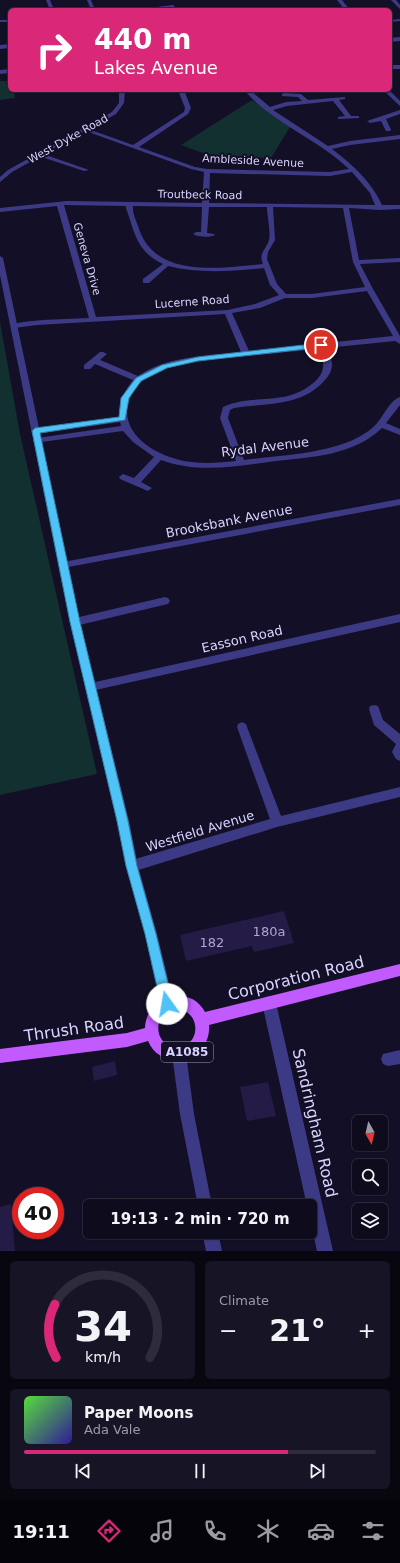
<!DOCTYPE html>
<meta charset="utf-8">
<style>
body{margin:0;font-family:"DejaVu Sans",sans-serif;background:#171425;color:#f1f3f6;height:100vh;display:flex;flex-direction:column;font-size:15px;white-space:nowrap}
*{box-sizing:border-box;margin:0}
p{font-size:13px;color:#9b9ba3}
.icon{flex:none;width:22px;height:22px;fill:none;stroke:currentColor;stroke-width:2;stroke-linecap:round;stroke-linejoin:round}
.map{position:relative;height:1251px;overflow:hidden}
.sheet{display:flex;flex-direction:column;gap:10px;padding:10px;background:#08060f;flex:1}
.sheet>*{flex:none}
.top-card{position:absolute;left:8px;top:8px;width:384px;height:84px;border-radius:6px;box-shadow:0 1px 3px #0004,0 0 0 1px #2e2b3b;background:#db2777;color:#fff;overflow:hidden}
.needle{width:26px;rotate:172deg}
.controls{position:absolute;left:352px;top:1115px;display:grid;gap:8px}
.controls a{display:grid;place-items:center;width:36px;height:36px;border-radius:6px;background:#0e0b1c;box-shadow:0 1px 3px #0004,0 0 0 1px #2e2b3b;font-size:20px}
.speed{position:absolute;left:12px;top:1187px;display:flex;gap:8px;font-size:20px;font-weight:700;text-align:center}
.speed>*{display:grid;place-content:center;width:52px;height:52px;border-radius:50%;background:#0e0b1c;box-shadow:0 1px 3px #0004,0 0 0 1px #2e2b3b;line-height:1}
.speed .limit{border:6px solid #d22;background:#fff;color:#111}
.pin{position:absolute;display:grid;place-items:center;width:34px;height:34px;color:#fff;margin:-17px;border:2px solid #fff;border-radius:50%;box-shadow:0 1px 4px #0007}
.me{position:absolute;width:44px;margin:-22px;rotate:347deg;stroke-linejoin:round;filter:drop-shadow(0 0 3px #0008)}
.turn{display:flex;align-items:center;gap:14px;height:84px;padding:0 20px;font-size:18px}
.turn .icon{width:52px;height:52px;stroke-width:2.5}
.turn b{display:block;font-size:28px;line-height:34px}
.big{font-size:30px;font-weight:700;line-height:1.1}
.sheet .tile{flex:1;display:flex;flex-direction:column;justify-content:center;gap:6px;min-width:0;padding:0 14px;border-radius:6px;background:#171425}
.sheet .dial{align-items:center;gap:0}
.dial svg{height:104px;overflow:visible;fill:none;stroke:#2e2b3b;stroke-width:7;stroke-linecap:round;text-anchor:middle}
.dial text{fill:#f1f3f6;stroke:none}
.song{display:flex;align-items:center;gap:12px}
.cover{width:48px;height:48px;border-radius:6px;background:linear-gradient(135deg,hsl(110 70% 55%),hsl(250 70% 35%))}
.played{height:4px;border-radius:2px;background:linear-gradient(90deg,#db2777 75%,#2e2b3b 75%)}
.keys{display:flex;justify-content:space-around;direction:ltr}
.heat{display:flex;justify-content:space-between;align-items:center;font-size:22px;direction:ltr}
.sheet .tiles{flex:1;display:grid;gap:10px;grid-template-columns:1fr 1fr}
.tile:last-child{grid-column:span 2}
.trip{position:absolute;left:83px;top:1199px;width:234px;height:40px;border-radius:6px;background:#0e0b1c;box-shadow:0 1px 3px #0004,0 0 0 1px #2e2b3b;font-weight:700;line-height:40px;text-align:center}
.tabs{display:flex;height:64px;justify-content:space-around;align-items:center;background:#06040b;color:#9b9ba3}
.tabs .icon{width:28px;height:28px}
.tabs .current{color:#db2777}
.tabs b{font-size:18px;color:#f1f3f6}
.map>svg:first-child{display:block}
</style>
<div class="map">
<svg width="400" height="1251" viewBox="0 0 400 1251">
<rect width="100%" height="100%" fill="#130f26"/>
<g fill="#12302f">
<polygon points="0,81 10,81 10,90 14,90 15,98 0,100"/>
<polygon points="252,100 290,127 271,158 211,156 181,145"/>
<polygon points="0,322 20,434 97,774 0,795"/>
</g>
<g fill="#241b47">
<polygon points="284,911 294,943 254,952 252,946 186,961 180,935"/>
<polygon points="115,1061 117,1075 94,1081 92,1067"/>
<polygon points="268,1082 276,1116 247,1121 240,1087"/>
<polygon points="11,1204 15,1251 0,1251 0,1207"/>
</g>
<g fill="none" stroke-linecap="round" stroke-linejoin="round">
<g fill="#3d3a85" fill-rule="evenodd">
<polygon points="46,0 50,0 54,10 50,10"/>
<polygon points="337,0 342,0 350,10 345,10"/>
<polygon points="391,0 396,0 400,5 400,9"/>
<polygon points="173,5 175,7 150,9 148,8"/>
<polygon points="288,7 292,10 287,10 286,8"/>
<rect x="0" y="20" width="10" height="2"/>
<polygon points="400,37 400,41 390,42 390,38"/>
<polygon points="10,44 10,48 0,49 0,45"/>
<rect x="390" y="65" width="10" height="4"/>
<polygon points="10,69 10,73 0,74 0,70"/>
<path d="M178,90H184L191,108L188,114L139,147L195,167L207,169L330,172L349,169C318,139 271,122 244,90H250L270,107L286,102L302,101L298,97L282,96V94L284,93L301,94L308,100L345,97V99L339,100L351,116H359V118L338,119V117L345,116L333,101L287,106L273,110L328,146L350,141L400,135V139L350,145L332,149C353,165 371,181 382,205H400V209L380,210L349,208L359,260L400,258V262L360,264L373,289L400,336V344L395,341L326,348C329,353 332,359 332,365C332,371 328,377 324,381C301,407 265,403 234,408L230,410L228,418L244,460C281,455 332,454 364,434C369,431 374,427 378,422C384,415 390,400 400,397V405L386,423L400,429V435L382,428C354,455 313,457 276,461C238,466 199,474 161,460L141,482L152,488L148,491L120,479L119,477L123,474L134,478L154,457L133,442L123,431L34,443L33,441L34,439L37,438L121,426L120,422L35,434L31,431L35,428L119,417C119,403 124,391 133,380L95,364L90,369H84V365L100,352H103L107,354L100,360L138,376C164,357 210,355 241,352L225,314L37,325L14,328L10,326C19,319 74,319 89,318L57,206L0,212V208L67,201L202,203L204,172L191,169L83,130L88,129L133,145L184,112L185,108ZM352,172L370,193L375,205L209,203L210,173L330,176ZM64,205L126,206V208C135,233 136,251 163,264L143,279V283H149L168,266C201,274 231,271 264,268L270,285L279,295L255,304L228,310L96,317ZM133,206L202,207L201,232H196L193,234C198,237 210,238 215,235L214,234L207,233L209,207H267C267,216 271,233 269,240C266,250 258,253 263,264C221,268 156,279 139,229C137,222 132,213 133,206ZM273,207L343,208L353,262L365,287L312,294H286L277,284L267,259L268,252L275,240ZM367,291L393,336L249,351L232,313L260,308L285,298H312ZM319,349C325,363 326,373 312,384C283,407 252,393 223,407L220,418L236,461C219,463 201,464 184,461C160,456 127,440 127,411C127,399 136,385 146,378C174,359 214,360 246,356C270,354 295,351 319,349Z"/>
<polygon points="383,90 389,90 400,101 400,106"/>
<polygon points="400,110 400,114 386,119 391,130 390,131 386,131 381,121 370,123 367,121"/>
<polygon points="39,154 43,154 89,170 84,171 39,156"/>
<polygon points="400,499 400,505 63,568 58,565 63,562"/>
<polygon points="165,597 168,598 170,601 168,604 75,626 71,625 70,622 71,619 75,618"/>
<polygon points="400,614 400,622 91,691 87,690 86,687 87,684 91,683"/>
<polygon points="374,705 378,706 383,720 400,734 400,761 396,759 392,752 396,744 374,725 369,709 370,706"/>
<polygon points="242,722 246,724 247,727 281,816 400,787 400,797 277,827 132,872 128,870 126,866 128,862 132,860 270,819 237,727 238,724"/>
<polygon points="269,996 274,998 276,1003 333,1251 317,1251 310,1218 310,1206 307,1206 262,1003 264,998"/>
<polygon points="179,1047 184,1049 186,1054 194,1114 212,1206 198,1206 180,1114 172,1054 174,1049"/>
<polygon points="400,1050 400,1064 388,1066 383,1064 381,1059 383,1054"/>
<polygon points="202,1232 218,1232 222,1251 206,1251"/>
</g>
<g fill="#3d3a85" fill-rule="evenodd">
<polygon points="87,0 91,0 95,10 91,10"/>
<polygon points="400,19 400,21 390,22 390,20"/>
<polygon points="119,90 125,90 124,103 116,114 12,172 0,182 0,177 8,170 112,112 119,103"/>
<polygon points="0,256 3,258 80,622 129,821 138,866 157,934 174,1004 172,1009 167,1011 162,1009 160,1004 145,934 126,866 117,821 70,622 0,275"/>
</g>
<path fill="#c25bff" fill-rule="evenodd" d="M400,964V976L209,1025C212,1060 162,1074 148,1041L127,1047L0,1063V1049L127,1033L145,1028C146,996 189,983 205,1012ZM177,1009C202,1011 201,1047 177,1047C153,1047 151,1011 177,1009Z"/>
</g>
<polygon fill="#4fc3f7" stroke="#337fa1" points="321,343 325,345 324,347 198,361 167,368 141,381 129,398 125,420 40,433 80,622 128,821 137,866 156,934 173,1004 171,1009 167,1010 162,1009 161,1004 145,934 126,866 117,821 70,622 32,431 35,428 119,417 121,398 136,378 162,365 198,357"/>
<g text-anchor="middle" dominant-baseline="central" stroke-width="4" stroke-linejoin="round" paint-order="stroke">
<g font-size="11" fill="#d9d4ff" stroke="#130f26">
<text transform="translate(68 139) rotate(-29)">West Dyke Road</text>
<text transform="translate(253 161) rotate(3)">Ambleside Avenue</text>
<text transform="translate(200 195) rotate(1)">Troutbeck Road</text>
<text transform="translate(87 259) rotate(74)">Geneva Drive</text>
<text transform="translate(192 302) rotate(-4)">Lucerne Road</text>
</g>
<rect fill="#130f26" stroke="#9e99be" stroke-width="1" x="161" y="1042" width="52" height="20" rx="3"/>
<g font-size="12" font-weight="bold" fill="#d9d4ff">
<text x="187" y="1052">A1085</text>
</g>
<g font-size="13" fill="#d9d4ff" stroke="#130f26">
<text transform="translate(265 447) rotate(-7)">Rydal Avenue</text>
<text transform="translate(229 521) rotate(-11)">Brooksbank Avenue</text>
<text transform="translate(242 639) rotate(-13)">Easson Road</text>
<text transform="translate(200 831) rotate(-17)">Westfield Avenue</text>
</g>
<g font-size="13" fill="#aca6d1">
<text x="269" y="931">180a</text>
<text x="212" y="942">182</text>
</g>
<g font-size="16" fill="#d9d4ff" stroke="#130f26">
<text transform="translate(296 978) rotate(-14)">Corporation Road</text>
<text transform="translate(74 1029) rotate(-8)">Thrush Road</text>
<text transform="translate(315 1123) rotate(77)">Sandringham Road</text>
</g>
</g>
</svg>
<div class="controls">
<a><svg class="needle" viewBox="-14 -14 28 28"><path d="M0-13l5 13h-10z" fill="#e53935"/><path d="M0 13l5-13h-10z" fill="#9b9ba3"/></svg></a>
<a><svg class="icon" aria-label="search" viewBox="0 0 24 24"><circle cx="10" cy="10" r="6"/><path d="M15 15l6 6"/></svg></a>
<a><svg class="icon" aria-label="layers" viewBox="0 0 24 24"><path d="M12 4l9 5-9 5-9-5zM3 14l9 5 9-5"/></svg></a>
</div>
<div class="speed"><div class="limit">40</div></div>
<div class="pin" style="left:321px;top:345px;background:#d93025"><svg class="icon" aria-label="arrive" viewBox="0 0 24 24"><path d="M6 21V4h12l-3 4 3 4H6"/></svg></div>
<svg class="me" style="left:167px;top:1004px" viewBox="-20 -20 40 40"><circle r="19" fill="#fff"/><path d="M0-13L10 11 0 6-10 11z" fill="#4fc3f7"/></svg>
<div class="trip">19:13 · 2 min · 720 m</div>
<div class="top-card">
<div class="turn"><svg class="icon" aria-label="right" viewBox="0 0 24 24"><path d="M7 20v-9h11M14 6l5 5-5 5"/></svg><div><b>440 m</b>Lakes Avenue</div></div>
</div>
</div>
<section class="sheet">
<div class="tiles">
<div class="tile dial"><svg viewBox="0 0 100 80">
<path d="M14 69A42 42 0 1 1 86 69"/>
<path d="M14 69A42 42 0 0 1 13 28" stroke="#db2777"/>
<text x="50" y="56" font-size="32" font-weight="700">34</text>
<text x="50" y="72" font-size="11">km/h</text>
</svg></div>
<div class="tile"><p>Climate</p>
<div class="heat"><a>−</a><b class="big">21°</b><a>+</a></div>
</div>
<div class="tile">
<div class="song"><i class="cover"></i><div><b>Paper Moons</b><p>Ada Vale</p></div></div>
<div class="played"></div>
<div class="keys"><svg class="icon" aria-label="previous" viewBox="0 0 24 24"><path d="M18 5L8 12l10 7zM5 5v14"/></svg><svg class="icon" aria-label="pause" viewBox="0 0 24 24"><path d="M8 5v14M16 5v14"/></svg><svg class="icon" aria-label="next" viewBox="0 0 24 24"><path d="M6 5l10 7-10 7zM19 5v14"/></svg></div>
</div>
</div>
</section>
<nav class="tabs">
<b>19:11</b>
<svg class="icon current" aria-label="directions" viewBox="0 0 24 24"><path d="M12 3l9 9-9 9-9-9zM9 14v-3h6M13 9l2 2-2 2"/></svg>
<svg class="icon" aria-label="music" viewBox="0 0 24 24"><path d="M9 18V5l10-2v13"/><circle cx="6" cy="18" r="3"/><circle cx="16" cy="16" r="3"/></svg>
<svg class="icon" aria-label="phone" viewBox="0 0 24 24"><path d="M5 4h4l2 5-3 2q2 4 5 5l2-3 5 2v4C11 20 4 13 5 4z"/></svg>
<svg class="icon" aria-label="climate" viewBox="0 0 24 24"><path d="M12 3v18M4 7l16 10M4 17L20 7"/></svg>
<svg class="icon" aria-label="car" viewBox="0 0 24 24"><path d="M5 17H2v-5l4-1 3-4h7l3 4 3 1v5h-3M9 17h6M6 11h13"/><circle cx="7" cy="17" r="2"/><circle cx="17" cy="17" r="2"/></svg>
<svg class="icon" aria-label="filters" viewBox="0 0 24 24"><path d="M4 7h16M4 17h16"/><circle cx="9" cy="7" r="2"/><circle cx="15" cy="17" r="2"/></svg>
</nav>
